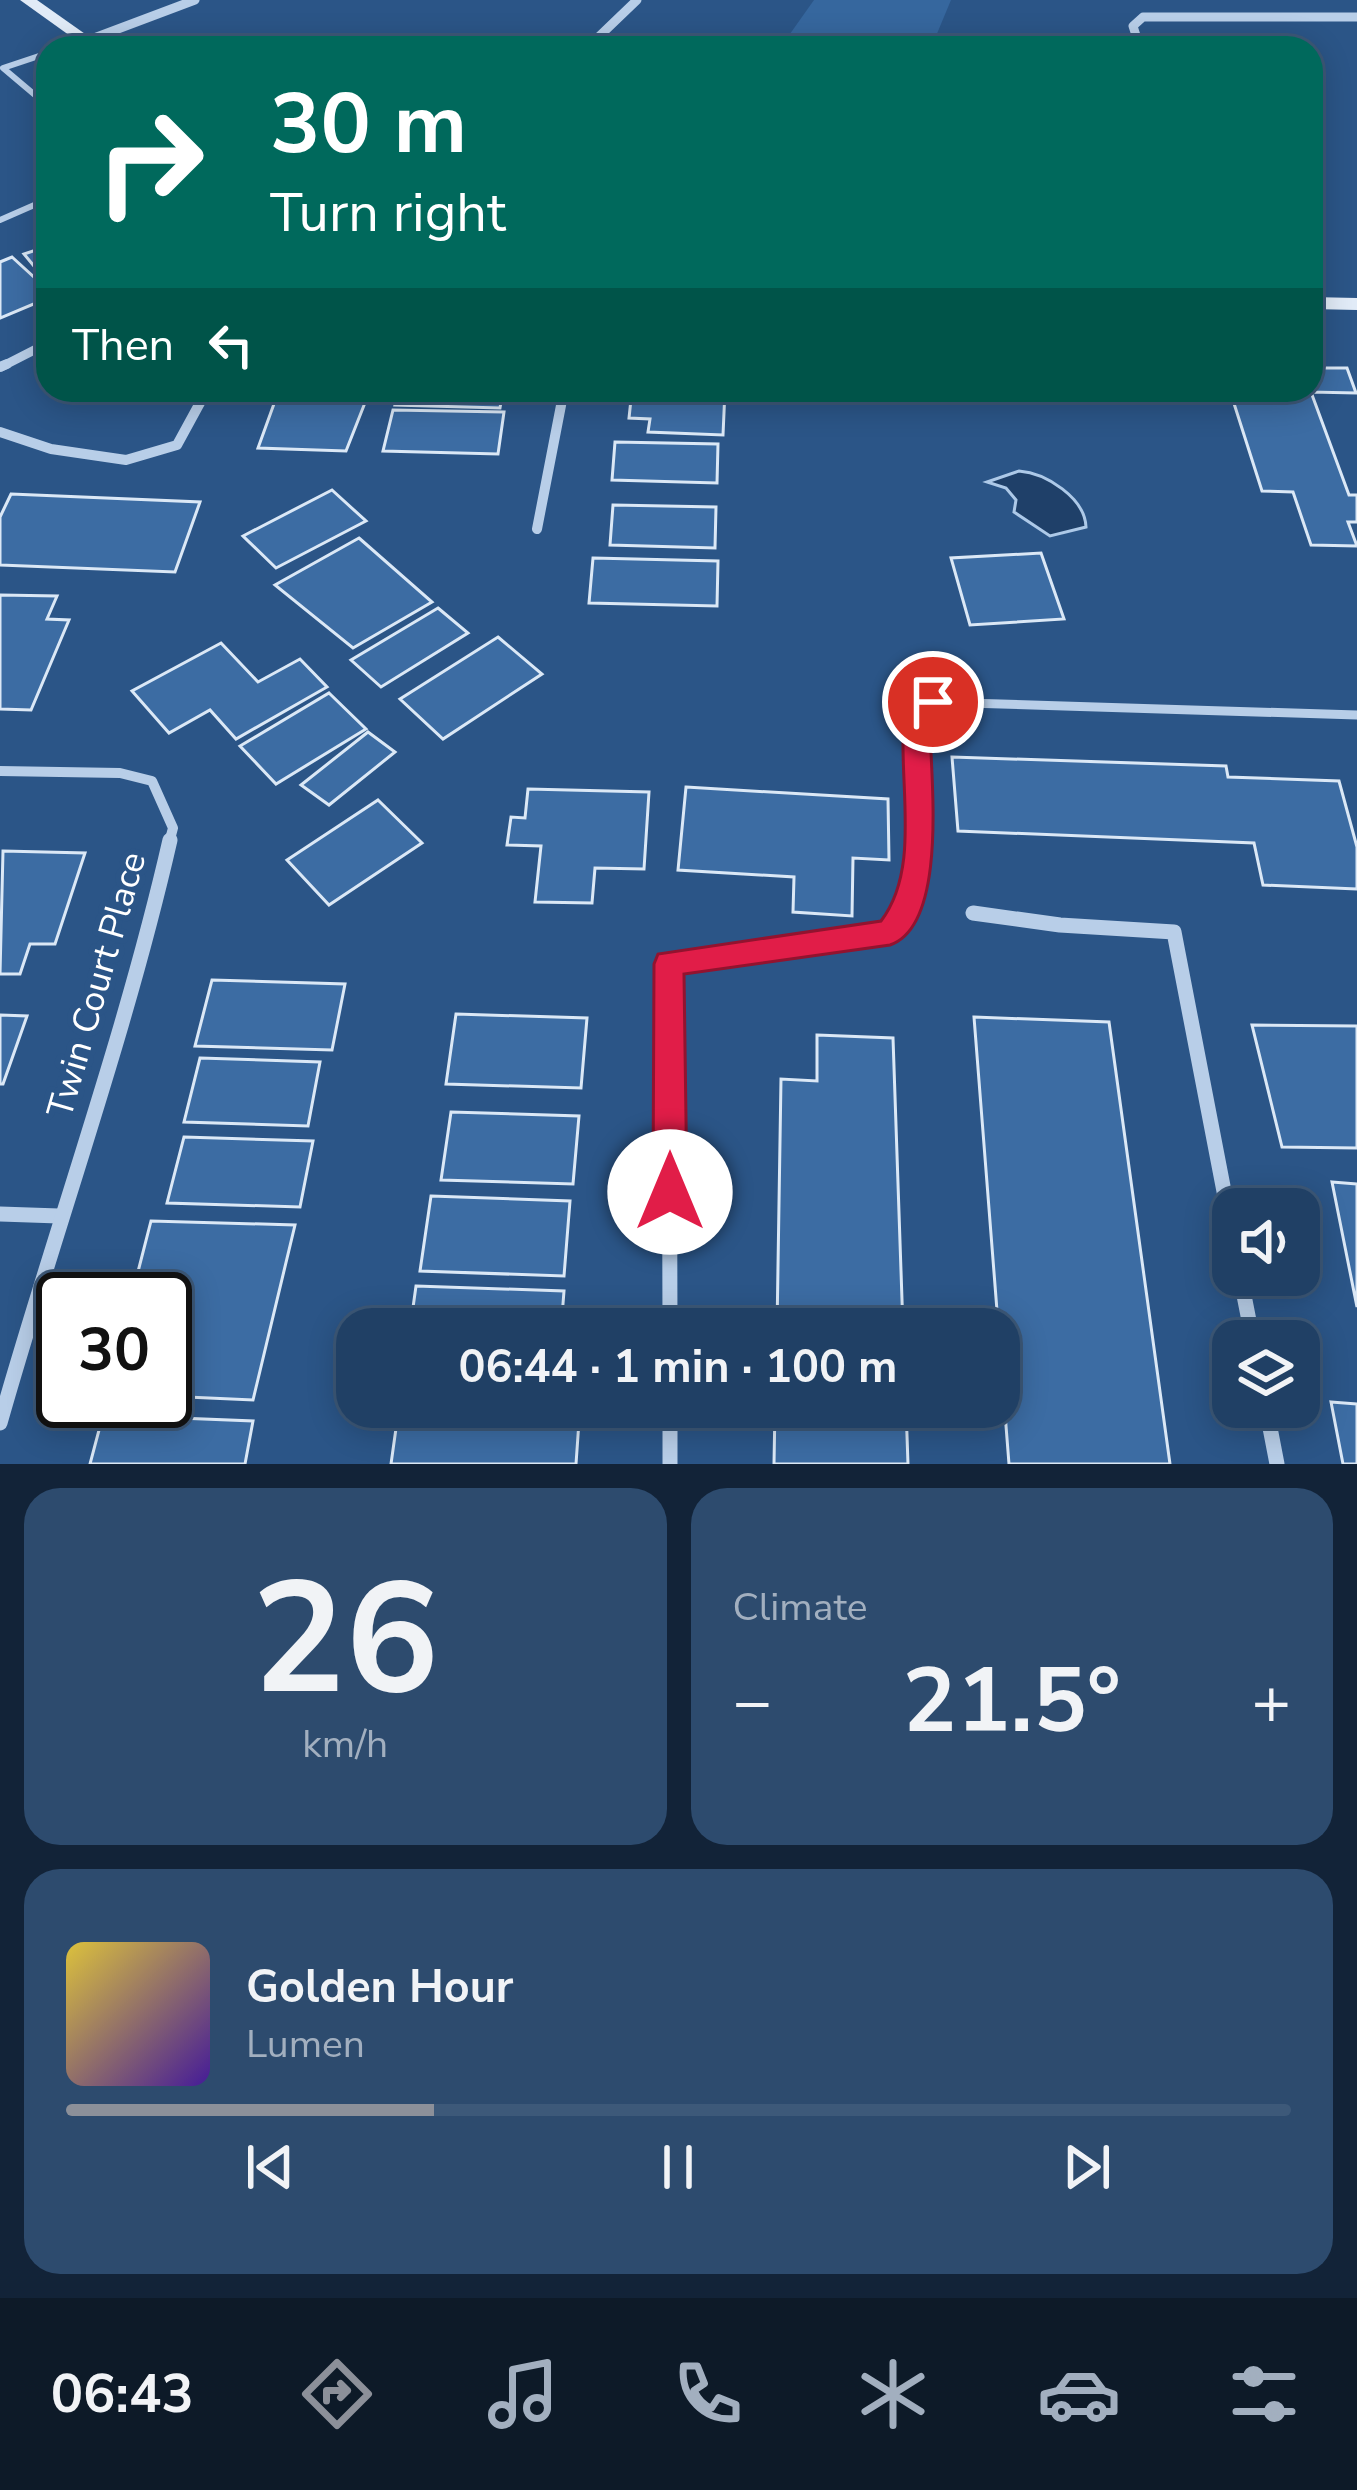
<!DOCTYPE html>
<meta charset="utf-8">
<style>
body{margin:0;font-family:"Nunito Sans",sans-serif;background:#2d4b6e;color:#f1f3f6;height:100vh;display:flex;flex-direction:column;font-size:45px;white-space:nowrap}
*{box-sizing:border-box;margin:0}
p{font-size:39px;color:#a2afbf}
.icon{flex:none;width:66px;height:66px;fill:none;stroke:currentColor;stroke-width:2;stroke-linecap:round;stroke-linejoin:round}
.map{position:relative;height:1464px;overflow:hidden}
.side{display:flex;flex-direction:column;gap:24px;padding:24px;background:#122338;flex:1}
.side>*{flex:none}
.hud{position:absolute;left:36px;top:36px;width:1287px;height:366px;border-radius:36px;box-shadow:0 6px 30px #0003,0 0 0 3px #3d5979;background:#00695c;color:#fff;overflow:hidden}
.buttons{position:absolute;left:1212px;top:1188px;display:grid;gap:24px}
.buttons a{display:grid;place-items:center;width:108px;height:108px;border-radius:24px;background:#204065;box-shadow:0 6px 30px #0003,0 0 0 3px #3d5979;font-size:60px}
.speed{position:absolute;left:36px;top:1272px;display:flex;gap:24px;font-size:60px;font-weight:700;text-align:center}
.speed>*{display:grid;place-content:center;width:156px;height:156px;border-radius:50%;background:#204065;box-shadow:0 6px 30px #0003,0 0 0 3px #3d5979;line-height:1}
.speed .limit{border:6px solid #111;border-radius:18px;background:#fff;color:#111}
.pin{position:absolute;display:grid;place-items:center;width:102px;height:102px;color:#fff;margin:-51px;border:6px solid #fff;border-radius:50%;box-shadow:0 3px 12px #0007}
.me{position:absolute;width:132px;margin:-66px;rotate:0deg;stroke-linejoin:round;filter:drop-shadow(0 0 9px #0008)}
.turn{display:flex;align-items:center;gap:42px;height:252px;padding:0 36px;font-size:54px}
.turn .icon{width:156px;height:156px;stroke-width:2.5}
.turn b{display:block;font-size:84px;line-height:102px}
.then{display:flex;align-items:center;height:114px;padding:0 36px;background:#0003;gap:24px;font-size:45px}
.big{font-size:90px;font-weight:700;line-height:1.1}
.side .widget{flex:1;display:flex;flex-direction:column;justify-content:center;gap:18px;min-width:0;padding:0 42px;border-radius:36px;background:#2d4b6e}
.side .dial{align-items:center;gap:0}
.dial b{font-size:156px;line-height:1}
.song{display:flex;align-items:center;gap:36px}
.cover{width:144px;height:144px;border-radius:18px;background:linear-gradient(135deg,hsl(50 70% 55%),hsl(260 70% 35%))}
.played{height:12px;border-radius:6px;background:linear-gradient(90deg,#8c9099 30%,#3d5979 30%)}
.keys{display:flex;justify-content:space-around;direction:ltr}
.heat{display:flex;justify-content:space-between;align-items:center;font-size:66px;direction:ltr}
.side .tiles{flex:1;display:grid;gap:24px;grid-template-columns:1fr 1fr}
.widget:last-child{grid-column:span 2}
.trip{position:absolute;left:336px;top:1308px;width:684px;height:120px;border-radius:36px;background:#204065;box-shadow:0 6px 30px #0003,0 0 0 3px #3d5979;font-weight:700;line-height:120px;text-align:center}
.tab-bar{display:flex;height:192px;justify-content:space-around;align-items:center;background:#0d1a28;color:#a2afbf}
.tab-bar .icon{width:84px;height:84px}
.tab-bar .current{color:#8c9099}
.tab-bar b{font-size:54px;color:#f1f3f6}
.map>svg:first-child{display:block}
</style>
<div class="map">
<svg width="1357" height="1464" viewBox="0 0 1357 1464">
<rect width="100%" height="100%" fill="#2b5587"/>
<polygon fill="#36679e" points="814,0 951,0 931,48 780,48"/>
<path fill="#1f4069" stroke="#adc9e8" stroke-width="3" d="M1019,471C1046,473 1085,498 1086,527L1050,536L1014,512L1016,500L1006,488L987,482Z"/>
<g fill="#3c6ca3" stroke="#dbe8f6" stroke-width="3">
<polygon points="48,246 48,283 24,254"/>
<polygon points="12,257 48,290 48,298 0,318 0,262"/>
<polygon points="1311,368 1347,368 1356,393 1311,392 1349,495 1357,495 1357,522 1348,522 1357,546 1311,545 1293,492 1262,491 1230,391 1311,390"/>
<polygon points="279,390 370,390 346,451 258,448"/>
<polygon points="399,390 503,390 500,408 395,405"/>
<polygon points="632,390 725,390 723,435 648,432 650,419 629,418"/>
<polygon points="393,410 504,412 498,454 383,451"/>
<polygon points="615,442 718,444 717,483 612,480"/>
<polygon points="332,490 366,521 276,568 243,536"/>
<polygon points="11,494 200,502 175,572 0,565 0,517"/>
<polygon points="613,505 716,507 715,548 610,545"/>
<polygon points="359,538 432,602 353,648 275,585"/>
<polygon points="1041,553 1064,619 970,625 951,558"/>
<polygon points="593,558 718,561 717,606 589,603"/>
<polygon points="0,595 57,596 47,619 69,620 31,710 0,709"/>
<polygon points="438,608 468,633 381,687 351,660"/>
<polygon points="498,637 542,674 443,739 400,699"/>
<polygon points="221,643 258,682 300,659 327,687 236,739 210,710 169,733 132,691"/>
<polygon points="329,693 366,729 276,784 240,746"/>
<polygon points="368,732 395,752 329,805 301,785"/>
<polygon points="952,757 1226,766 1228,777 1339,781 1357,847 1357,889 1263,885 1254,843 958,831"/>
<polygon points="686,787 888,799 889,860 853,858 852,916 793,912 794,877 678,870"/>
<polygon points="528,789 649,792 644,869 595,868 592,903 535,902 541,846 507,845 511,817 525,818"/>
<polygon points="378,800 422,843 329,905 287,860"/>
<polygon points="3,851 85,853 55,944 30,944 20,974 0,974"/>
<polygon points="212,980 345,984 332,1050 195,1046"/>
<polygon points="456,1014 587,1018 581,1088 446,1084"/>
<polygon points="0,1015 27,1016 3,1084 0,1084"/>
<polygon points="974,1017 1109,1022 1170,1464 1009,1464"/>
<polygon points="1252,1025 1357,1026 1357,1148 1282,1147"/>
<polygon points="817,1035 893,1038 903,1329 777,1329 781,1079 817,1081"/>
<polygon points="200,1058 320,1062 308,1126 184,1122"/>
<polygon points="451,1112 579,1116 573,1184 441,1180"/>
<polygon points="184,1137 313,1141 300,1207 167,1203"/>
<polygon points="1332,1182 1357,1184 1357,1307"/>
<polygon points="431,1196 570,1201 564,1276 420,1271"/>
<polygon points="151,1221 295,1225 253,1400 165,1396 165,1299 131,1299"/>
<polygon points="416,1286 564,1291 561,1329 410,1329"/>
<polygon points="1331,1402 1357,1404 1357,1464 1343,1464"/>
<polygon points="399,1407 580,1407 576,1464 391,1464"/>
<polygon points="775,1407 906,1407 908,1464 774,1464"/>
<polygon points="103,1415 253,1421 245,1464 90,1464"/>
</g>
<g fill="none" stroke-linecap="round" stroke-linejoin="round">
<g stroke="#b8cee8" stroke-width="6">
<polyline points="64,48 86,41"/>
<polyline points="48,53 3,68 48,106"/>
<polyline points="0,220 48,199"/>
</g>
<polyline stroke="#b8cee8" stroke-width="9" points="920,843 919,712 933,702 1357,715"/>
<polyline stroke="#b8cee8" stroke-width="10" points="669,964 890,933 911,902 920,840"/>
<g stroke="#b8cee8" stroke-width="9">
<polyline points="86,41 195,0"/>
<polyline points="587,48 637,0"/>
<polyline points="1140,48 1133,26 1143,17 1357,17"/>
<polyline points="1,367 48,343"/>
</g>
<g stroke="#b8cee8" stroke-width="10">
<polyline points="0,367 7,364"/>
<polyline points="0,432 51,449 126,460 177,445 207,390"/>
<polyline points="537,529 564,390"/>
<polyline points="0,771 120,773 152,781 173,828 169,843"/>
</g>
<g stroke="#b8cee8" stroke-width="15">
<polyline points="973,913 1060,925 1174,932 1233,1238"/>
<polyline points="669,964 670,1329"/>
<polyline points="0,1214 59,1216"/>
<polyline points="1240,1275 1253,1341"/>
<polyline points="670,1407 670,1464"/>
<polyline points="1266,1407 1277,1464"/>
<path d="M0,1423C55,1229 125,1037 170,840"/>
</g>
<g fill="#e1ebf7" fill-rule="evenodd">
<polygon points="20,0 37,0 105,48 87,48"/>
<polygon points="1311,297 1357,298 1357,310 1311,309"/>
</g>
</g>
<path fill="#e11d48" stroke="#92132f" stroke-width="3" d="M933,692L946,702L932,716L930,729C931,779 948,925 890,945L684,974L687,1192L682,1203L670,1208L658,1203L653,1192L654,964L658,954L881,921C923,866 896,777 905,712Z"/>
<g text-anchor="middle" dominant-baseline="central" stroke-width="12" stroke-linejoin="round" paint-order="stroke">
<g font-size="36" fill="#fff" stroke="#2b5587">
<text transform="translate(97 985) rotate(-74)">Twin Court Place</text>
</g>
</g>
</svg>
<div class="buttons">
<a><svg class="icon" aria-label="sound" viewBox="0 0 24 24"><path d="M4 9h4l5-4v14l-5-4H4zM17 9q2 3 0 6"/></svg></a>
<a><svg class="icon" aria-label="layers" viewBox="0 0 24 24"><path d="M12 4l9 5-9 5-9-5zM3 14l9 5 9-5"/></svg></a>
</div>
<div class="speed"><div class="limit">30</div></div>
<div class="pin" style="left:933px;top:702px;background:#d93025"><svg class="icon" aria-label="arrive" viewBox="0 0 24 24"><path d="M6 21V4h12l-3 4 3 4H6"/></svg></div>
<svg class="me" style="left:670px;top:1192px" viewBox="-20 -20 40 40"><circle r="19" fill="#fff"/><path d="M0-13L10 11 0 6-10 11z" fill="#e11d48"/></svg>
<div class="trip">06:44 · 1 min · 100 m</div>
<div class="hud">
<div class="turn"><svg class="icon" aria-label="right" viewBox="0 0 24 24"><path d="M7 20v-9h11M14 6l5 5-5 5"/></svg><div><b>30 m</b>Turn right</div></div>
<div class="then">Then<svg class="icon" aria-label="left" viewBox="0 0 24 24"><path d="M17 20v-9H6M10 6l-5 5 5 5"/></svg></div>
</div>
</div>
<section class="side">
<div class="tiles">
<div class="widget dial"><b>26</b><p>km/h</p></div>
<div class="widget"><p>Climate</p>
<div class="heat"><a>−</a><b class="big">21.5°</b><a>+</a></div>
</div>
<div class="widget">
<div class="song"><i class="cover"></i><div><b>Golden Hour</b><p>Lumen</p></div></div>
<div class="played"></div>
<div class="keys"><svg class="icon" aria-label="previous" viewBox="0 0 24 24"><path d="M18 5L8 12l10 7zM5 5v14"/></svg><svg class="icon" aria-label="pause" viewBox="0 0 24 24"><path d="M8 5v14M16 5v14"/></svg><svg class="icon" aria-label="next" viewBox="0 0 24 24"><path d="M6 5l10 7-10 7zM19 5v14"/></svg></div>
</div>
</div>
</section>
<nav class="tab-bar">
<b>06:43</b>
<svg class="icon current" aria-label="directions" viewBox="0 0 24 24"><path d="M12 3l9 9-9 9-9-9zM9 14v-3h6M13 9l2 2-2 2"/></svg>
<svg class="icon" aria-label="music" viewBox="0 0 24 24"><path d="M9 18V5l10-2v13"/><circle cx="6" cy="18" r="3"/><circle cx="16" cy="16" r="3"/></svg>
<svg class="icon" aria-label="phone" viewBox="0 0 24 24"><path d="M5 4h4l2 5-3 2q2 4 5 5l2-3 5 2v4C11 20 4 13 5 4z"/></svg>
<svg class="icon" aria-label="climate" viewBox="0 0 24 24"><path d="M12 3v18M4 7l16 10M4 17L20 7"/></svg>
<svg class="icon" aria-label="car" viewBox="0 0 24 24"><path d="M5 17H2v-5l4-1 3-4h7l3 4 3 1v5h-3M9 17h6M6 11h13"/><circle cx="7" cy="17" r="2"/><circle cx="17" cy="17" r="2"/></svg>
<svg class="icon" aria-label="filters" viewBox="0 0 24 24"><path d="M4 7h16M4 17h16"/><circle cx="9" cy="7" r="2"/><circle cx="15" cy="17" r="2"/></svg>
</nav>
